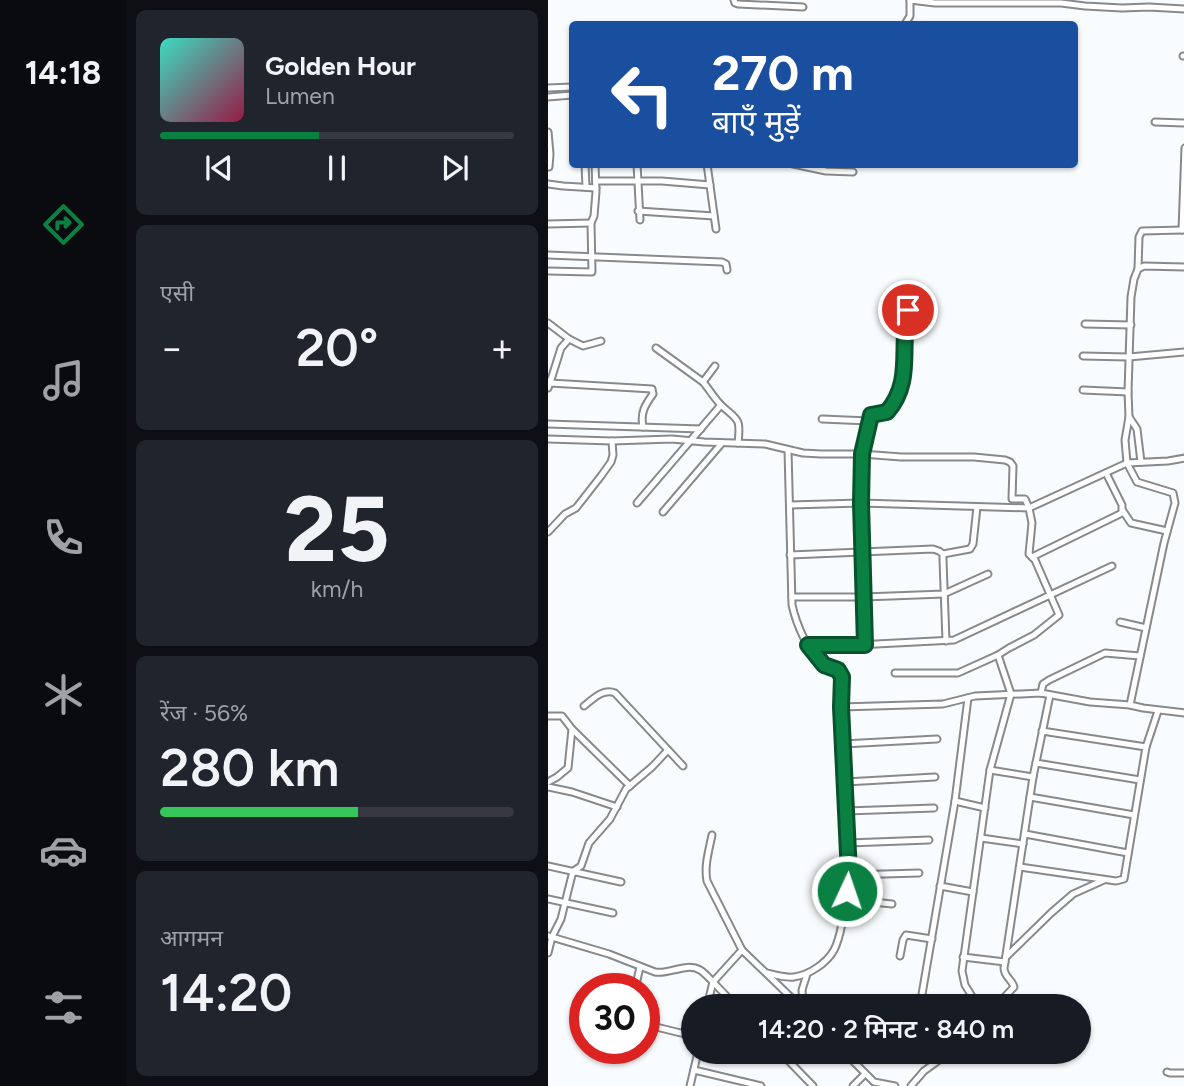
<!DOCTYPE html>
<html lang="hi">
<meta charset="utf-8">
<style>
body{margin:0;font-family:Figtree,"Noto Sans Devanagari",sans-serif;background:#20242c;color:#f1f3f6;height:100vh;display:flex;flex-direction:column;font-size:26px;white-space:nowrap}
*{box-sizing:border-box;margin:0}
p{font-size:23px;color:#9ea1a6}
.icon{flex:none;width:38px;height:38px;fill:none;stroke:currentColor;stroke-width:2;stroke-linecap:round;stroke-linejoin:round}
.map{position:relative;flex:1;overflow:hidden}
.details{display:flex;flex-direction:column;gap:10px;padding:10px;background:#0d0f14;width:422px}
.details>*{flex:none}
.hud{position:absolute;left:21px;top:21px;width:509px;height:147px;border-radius:7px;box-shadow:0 2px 5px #0004;background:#1a4fa0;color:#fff;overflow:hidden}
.speed{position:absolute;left:21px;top:973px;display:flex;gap:14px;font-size:35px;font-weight:700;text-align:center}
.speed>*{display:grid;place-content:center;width:91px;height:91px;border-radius:50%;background:#171b24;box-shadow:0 2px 5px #0004;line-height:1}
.speed .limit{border:10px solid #d22;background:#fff;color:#111}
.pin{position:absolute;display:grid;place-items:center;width:60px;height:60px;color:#fff;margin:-30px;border:4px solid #fff;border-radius:50%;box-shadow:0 2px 7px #0007}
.me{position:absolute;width:77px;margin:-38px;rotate:3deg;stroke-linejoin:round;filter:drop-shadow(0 0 5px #0008)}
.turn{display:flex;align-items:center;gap:24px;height:147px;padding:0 28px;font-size:32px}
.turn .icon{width:91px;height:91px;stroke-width:2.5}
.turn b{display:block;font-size:49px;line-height:60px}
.big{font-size:52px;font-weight:600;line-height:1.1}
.details .card{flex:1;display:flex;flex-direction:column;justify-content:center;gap:10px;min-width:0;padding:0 24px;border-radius:10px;background:#20242c}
.details .dial{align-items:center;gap:0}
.dial b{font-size:91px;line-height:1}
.song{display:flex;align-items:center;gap:21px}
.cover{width:84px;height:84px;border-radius:10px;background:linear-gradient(135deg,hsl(170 70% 55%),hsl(340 70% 35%))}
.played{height:7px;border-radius:4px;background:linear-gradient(90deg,#0b8043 45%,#363941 45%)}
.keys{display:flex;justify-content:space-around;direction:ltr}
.heat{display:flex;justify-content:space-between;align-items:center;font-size:38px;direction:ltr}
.charge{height:10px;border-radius:5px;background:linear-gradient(90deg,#34c759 56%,#363941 0)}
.trip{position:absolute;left:133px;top:994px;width:410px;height:70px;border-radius:35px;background:#171b24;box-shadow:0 2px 5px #0004;font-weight:600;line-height:70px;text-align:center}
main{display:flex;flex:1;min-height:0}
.dock{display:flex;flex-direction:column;width:126px;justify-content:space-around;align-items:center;background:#090b0e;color:#9ea1a6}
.dock .icon{width:49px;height:49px}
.dock .selected{color:#0b8043}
.dock b{font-size:32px;color:#f1f3f6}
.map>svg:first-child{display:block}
</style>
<main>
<nav class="dock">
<b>14:18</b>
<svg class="icon selected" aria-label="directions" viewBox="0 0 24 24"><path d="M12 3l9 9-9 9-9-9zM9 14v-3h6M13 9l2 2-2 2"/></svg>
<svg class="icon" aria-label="music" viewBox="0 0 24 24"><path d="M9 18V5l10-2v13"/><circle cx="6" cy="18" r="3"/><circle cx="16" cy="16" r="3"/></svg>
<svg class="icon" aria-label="phone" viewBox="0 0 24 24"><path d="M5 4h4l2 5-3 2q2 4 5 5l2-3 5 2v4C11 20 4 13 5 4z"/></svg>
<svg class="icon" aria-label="climate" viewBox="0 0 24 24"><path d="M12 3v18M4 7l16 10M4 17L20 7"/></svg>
<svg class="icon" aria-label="car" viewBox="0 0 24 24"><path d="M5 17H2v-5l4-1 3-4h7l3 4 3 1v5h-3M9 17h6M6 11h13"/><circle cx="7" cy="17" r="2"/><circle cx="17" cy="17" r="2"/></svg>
<svg class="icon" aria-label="filters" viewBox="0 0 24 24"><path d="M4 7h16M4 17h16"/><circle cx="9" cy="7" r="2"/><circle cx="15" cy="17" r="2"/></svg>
</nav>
<section class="details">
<div class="card">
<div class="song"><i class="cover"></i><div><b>Golden Hour</b><p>Lumen</p></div></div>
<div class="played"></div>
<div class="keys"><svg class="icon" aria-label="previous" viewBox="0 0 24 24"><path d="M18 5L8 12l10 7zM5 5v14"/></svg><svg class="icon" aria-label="pause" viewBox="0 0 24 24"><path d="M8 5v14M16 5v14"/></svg><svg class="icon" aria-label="next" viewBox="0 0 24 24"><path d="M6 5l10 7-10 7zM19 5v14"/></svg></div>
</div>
<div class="card"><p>एसी</p>
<div class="heat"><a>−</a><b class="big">20°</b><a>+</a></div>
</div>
<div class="card dial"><b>25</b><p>km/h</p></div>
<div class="card"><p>रेंज · 56%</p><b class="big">280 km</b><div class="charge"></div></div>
<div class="card"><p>आगमन</p><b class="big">14:20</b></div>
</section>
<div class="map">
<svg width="637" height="1086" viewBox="0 0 637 1086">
<rect width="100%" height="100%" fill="#f9fcfe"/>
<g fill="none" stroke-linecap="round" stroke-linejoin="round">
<defs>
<g id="minor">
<polyline points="186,0 187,3 190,4 255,7"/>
<polyline points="362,0 387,3 513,3 537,6 574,8 601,7 637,9"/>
<polyline points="357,24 362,16 362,0"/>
<polyline points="635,56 637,56"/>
<polyline points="0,88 24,87"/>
<polyline points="0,97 24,95"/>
<polyline points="607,122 637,123"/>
<polyline points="0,132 2,154 1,167 0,167"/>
<polyline points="637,148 634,230 637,230"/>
<polyline points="37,164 38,187"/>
<polyline points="89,164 92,220"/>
<polyline points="159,164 168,229"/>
<polyline points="245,164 278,171 305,172"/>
<polyline points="48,181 114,181 162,185"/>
<polyline points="0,184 15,186 48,188"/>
<polyline points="90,211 166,216"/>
<polyline points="0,224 43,223"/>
<polyline points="0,255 174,262 178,264 179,270"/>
<polyline points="637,267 596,266 590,269 586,279 583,297 580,392 581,417 577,440 579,463 589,482 625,493 627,503 616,543 582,705 595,708 637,713"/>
<polyline points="590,269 591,237 594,231 634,230"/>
<polyline points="0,271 44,272 43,223 46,216 48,192 47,164"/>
<path d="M366,302C350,320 361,365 353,388C351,397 345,405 339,412L324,414L321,418L318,443L314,454L313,503L481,508L484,523L481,554L487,560L511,615L486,635L461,648L450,655L463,694L442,770L414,971L417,985L430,1006"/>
<polyline points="0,323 21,339 13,348 2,383 0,381"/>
<polyline points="537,324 583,325"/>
<polyline points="21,339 35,346 53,341"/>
<polyline points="108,348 155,382"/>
<polyline points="535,356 581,357 637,352"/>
<path d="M167,366L155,382C161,389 166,398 173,405C190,421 193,417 190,443"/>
<path d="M0,388L2,383L104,389L105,394C97,405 92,413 95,427"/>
<polyline points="535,390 580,392"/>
<polyline points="581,417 589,429 593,462"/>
<polyline points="274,419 321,421"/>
<polyline points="0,424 153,429"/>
<polyline points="0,439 64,441 124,439 156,442 217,444 255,453 273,454 314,454 353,457 426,457 457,460 462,462 465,466 464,499 477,499 481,508 579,463 620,461 637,458"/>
<polyline points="89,503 173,405"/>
<polyline points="242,505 313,503 317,644"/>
<polyline points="575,511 583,523 619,531"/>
<polyline points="115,512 174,443"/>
<polyline points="0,532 17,514 28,508 53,476 63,462 65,455 64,441"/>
<polyline points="395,554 422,549 425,544 429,507"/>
<polyline points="242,555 385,549 391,551 395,554 395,560 398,641"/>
<polyline points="484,557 574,513 574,505 558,473"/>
<polyline points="244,597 316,597 396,594 440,574"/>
<polyline points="572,622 598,628"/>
<polyline points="260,645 309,645 406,640 564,566"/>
<polyline points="347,673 410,673 450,655"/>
<polyline points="493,693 495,684 501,680 557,653 592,656"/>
<path d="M36,706C45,699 55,688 67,693L135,766"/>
<polyline points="293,707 395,704 427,696 493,693 542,702 582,705"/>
<polyline points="0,716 14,716 24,729 20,768 9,777 0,782"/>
<polyline points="24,729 82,786"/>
<polyline points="494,731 598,747"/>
<polyline points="295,744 389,739"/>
<polyline points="488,763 592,780"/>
<polyline points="442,770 485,777"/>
<polyline points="297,782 387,777"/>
<polyline points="0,787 24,792 69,807"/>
<polyline points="482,797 586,815"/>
<polyline points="407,801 437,808"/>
<polyline points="298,811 386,808"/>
<polyline points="477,834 580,853"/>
<polyline points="433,838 475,844"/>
<polyline points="300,843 381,840"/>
<polyline points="0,866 73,882"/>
<polyline points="472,867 568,881 576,879 598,747 610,711"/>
<polyline points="301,875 371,873"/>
<polyline points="392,886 425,892"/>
<polyline points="0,899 65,913"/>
<polyline points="298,899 344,904"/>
<path d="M0,936L61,954L107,972C121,975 138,962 152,970C157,973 161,978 165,982L194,950L159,881C156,866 161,850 164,835"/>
<polyline points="194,950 252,1006"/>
<polyline points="0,953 4,937 13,919 24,875 27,870 33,866 41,843 62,819 78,789 104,767 120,750"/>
<polyline points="352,956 355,940 358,935 384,939"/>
<polyline points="415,957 457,962"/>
<polyline points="458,957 503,913 525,894 556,880"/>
<path d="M219,973C227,975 237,978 246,977C261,975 279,963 286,950C295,933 298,895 301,875L293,707L294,677L291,670C286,668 279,667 275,664C260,653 248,623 244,605L240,450"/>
<polyline points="165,982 188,1006"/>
<polyline points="87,989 92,967"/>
<polyline points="159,1006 165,982"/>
<polyline points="255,1006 254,990 259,974"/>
<polyline points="372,1006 407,801 420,698"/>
<path d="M448,1006L466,987C464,979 456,977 456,968L485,777L502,695"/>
<polyline points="96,1024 145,1036"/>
<polyline points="206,1052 222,1056 235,1055"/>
<polyline points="232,1052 265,1086"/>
<polyline points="296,1052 326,1082 347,1086"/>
<polyline points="146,1070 213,1086"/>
<polyline points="619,1072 622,1073 637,1073"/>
<polyline points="142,1086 150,1052"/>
<polyline points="305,1086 317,1074"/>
<polyline points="363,1086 376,1071 402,1052"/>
</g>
</defs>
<use href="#minor" stroke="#86898e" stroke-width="9"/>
<use href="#minor" stroke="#fff" stroke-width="5"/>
</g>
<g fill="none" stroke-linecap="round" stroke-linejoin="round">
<defs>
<path id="route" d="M299,891L301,874L293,707L294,677L290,670L276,665L260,645H317L313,503L314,454L323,415L339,412C366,380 351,347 360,310"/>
</defs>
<use href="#route" stroke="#07532c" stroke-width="18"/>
<use href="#route" stroke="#0b8043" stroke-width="12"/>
</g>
</svg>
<div class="speed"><div class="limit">30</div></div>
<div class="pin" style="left:360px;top:310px;background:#d93025"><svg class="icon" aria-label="arrive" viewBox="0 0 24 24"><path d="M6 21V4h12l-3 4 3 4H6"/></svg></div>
<svg class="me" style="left:299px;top:891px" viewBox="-20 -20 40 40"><circle r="17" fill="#0b8043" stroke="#fff" stroke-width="3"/><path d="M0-11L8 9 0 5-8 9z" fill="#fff"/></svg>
<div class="trip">14:20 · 2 मिनट · 840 m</div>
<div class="hud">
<div class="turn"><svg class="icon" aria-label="left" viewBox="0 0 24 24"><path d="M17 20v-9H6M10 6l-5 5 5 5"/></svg><div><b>270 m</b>बाएँ मुड़ें</div></div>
</div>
</div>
</main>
